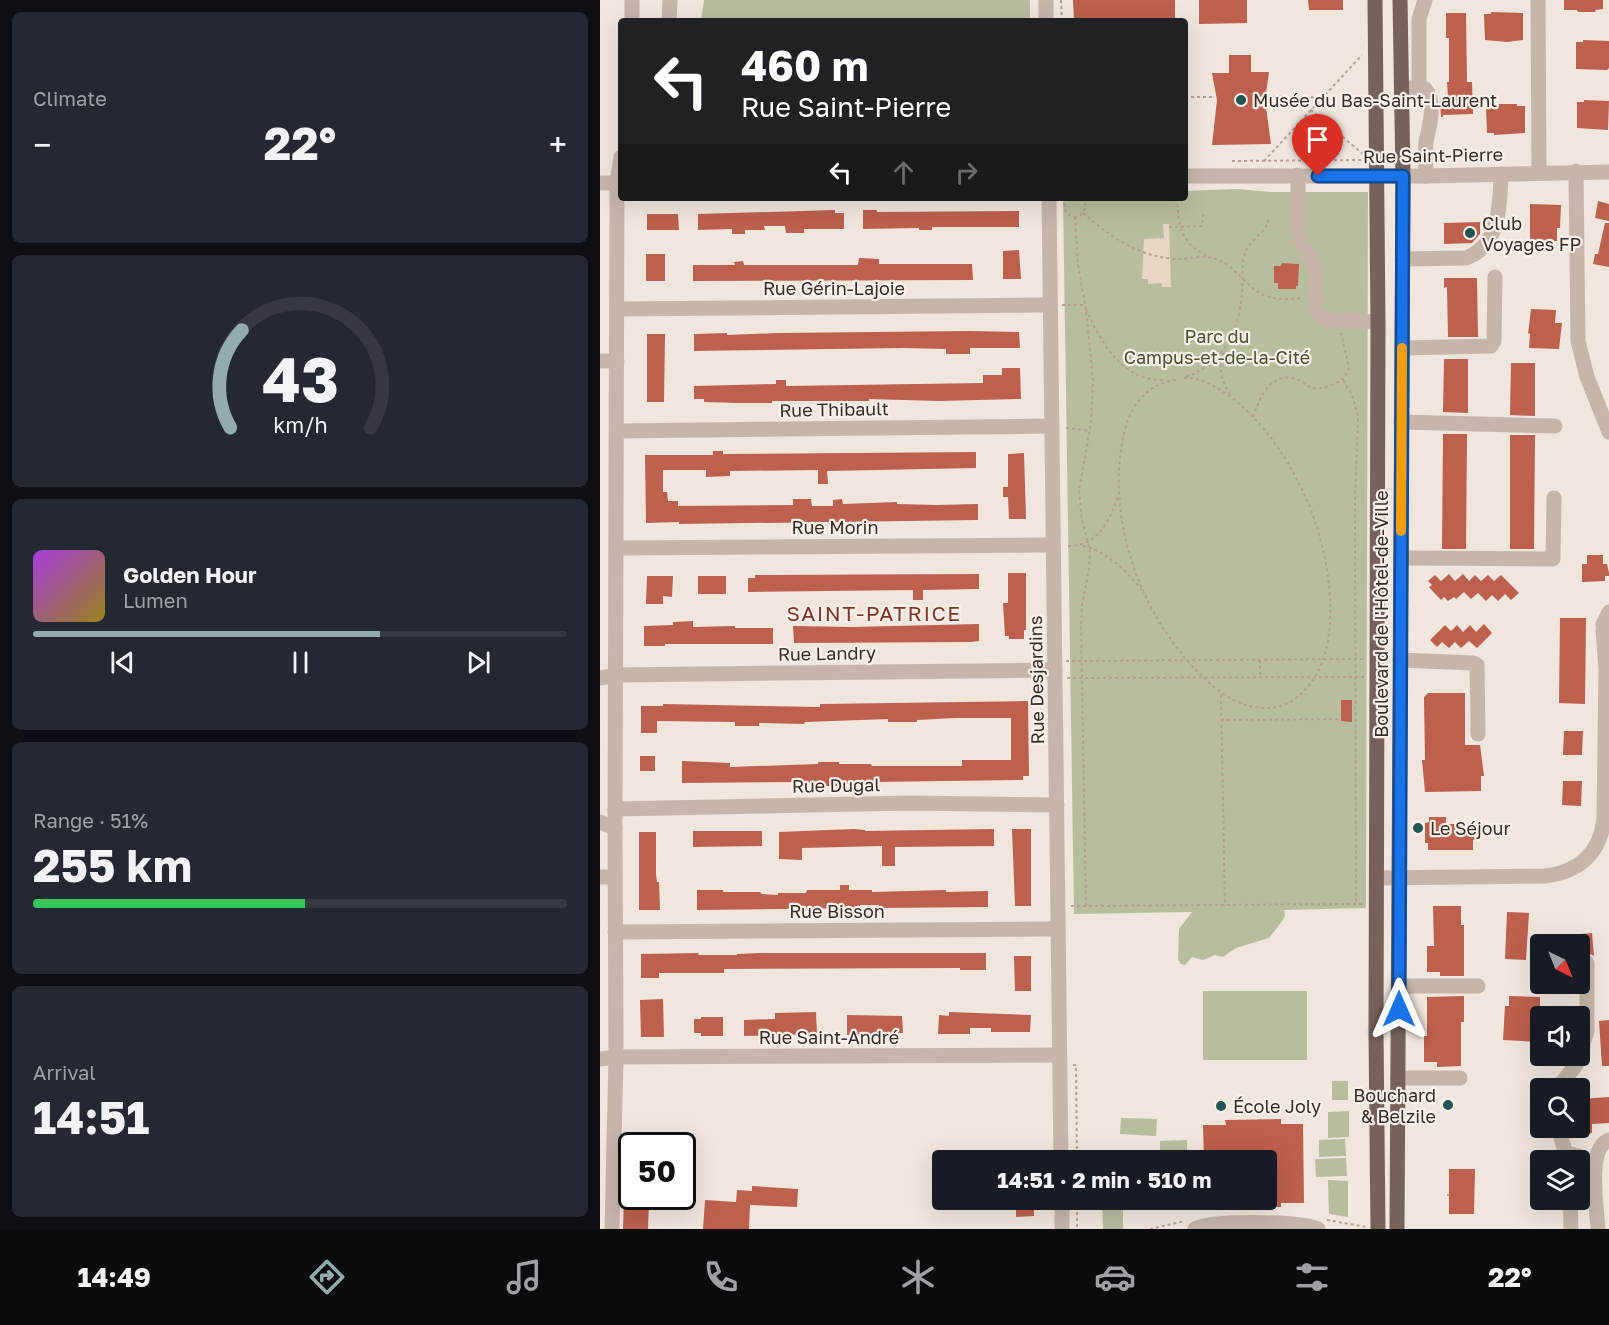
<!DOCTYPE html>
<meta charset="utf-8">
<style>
body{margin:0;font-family:"Golos Text",sans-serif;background:#242831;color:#f1f3f6;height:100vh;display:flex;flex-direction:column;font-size:22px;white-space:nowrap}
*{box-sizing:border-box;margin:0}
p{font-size:20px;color:#9ea1a6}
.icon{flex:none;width:33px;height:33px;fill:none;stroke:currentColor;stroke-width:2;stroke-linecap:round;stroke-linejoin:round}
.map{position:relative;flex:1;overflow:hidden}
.details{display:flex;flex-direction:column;gap:12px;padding:12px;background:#0d0f14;width:600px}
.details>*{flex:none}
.guide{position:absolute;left:18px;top:18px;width:570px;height:183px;border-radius:6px;box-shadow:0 6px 24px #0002;background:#202124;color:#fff;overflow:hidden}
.needle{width:39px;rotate:137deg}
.buttons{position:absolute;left:930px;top:934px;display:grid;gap:12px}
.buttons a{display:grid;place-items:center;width:60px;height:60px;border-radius:6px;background:#171b24;box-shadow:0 6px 24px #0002;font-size:30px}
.speed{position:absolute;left:18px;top:1132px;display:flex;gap:12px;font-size:30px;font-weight:700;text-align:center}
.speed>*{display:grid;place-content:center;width:78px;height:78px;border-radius:50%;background:#171b24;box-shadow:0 6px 24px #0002;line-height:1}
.speed .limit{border:3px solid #111;border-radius:9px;background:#fff;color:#111}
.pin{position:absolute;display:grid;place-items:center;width:51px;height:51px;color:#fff;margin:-62px -26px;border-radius:50% 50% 50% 0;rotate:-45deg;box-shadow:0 0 6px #0007}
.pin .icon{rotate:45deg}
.me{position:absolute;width:66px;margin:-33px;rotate:0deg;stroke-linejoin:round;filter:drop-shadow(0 0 4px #0008)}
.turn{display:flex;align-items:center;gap:21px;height:126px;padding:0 24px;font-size:27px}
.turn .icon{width:78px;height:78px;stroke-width:2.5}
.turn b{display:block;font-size:42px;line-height:51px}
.lanes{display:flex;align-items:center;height:57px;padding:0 24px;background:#0003;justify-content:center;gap:30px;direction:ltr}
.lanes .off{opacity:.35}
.big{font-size:45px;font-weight:700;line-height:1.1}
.details .card{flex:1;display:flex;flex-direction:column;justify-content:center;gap:9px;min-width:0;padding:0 21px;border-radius:9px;background:#242831}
.details .dial{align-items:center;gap:0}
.dial svg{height:156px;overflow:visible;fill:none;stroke:#363941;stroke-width:7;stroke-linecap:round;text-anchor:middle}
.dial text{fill:#f1f3f6;stroke:none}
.song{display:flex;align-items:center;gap:18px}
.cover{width:72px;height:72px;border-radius:9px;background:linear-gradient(135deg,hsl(280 70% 55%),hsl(50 70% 35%))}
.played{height:6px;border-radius:3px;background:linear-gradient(90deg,#93abad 65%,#363941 65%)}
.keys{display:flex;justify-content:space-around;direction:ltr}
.heat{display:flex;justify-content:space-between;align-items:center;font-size:33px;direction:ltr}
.charge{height:9px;border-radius:4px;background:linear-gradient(90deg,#34c759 51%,#363941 0)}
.trip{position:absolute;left:332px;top:1150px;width:345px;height:60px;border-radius:6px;background:#171b24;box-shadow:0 6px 24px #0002;font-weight:700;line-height:60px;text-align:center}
.tabs{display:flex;height:96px;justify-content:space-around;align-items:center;background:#090b0e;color:#9ea1a6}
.tabs .icon{width:42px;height:42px}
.tabs .active{color:#93abad}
.tabs b{font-size:27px;color:#f1f3f6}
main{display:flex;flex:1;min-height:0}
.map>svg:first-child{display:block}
</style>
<main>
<section class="details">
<div class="card"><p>Climate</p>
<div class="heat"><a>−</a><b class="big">22°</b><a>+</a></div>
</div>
<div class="card dial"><svg viewBox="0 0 100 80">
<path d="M14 69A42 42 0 1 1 86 69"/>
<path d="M14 69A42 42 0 0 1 20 19" stroke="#93abad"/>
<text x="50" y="56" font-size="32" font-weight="700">43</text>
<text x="50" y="72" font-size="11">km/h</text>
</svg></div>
<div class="card">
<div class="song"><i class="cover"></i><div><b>Golden Hour</b><p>Lumen</p></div></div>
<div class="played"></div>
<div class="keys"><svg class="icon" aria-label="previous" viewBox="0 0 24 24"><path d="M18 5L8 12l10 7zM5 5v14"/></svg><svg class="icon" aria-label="pause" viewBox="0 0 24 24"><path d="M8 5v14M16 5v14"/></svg><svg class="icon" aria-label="next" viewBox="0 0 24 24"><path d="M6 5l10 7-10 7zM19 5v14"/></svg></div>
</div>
<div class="card"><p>Range · 51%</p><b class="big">255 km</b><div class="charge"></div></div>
<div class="card"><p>Arrival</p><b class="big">14:51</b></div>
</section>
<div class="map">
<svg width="1009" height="1229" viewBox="0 0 1009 1229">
<rect width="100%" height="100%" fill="#f0e6dd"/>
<g fill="#b6be9e">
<polygon points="104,0 430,0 430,21 101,21"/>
<polygon points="637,189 671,192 768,192 766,908 684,910 685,915 683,920 669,938 636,948 623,957 615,955 603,960 592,957 585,965 581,964 578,960 579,929 592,912 474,914 463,198 585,198 585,191"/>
<rect x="603" y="991" width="104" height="69"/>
<rect x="732" y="1081" width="16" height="19"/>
<polygon points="749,1111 749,1137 728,1138 728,1112"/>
<polygon points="521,1118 557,1119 556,1136 520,1134"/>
<polygon points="745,1139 746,1156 719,1157 719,1140"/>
<polygon points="587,1140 587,1157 560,1158 560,1141"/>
<polygon points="746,1158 747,1176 716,1177 715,1159"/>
<polygon points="728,1180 748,1181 748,1217 729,1214"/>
<polygon points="502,1200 523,1200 523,1229 503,1229"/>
</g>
<polygon fill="#e7d5c5" points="563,224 569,224 571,287 562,287 562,283 548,284 548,279 542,279 544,239 564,238"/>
<g fill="#bd604e">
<polygon points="473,0 575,0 575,21 474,21"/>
<polygon points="599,0 647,0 647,23 599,24"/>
<polygon points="708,0 743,0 743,10 709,10"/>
<polygon points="964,0 1003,0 1003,9 995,10 996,12 978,12 977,10 964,10"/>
<polygon points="891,12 923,13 923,40 907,42 885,40 884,14 891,14"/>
<polygon points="846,13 866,13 867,82 872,82 873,114 843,115 843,117 841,117 840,99 848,98 847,82 849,82 849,38 846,38"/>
<polygon points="983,40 1009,41 1009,68 1007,70 976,69 976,42 983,42"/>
<polygon points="629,55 651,55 651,72 669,72 665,100 671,144 612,145 617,100 612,73 629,73"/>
<polygon points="984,100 1009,101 1008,130 977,128 977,102 984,102"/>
<polygon points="899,104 917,104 917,106 925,106 925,133 894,135 894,133 887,133 886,106 899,106"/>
<polygon points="998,201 1009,204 1009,221 995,218"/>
<polygon points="930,204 961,205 960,228 957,228 957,241 930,240"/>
<polygon points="235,210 235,213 244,213 244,229 204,229 204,233 186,233 185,226 164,226 165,230 145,230 145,234 132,234 132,229 98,230 98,214"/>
<polygon points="263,210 277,210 277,212 419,211 419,227 332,227 332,230 319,230 319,228 263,229"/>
<polygon points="47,214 78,214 79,230 47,230"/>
<polygon points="880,222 880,234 872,243 844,244 844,223"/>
<polygon points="1005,223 1009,223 1009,267 993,264 995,254 998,254"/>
<polygon points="419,250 421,279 403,279 403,251"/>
<rect x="46" y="254" width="19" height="27"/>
<polygon points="259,258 279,259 279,264 372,264 373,280 93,281 93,265 135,265 134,262 143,261 144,265 258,265"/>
<polygon points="682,263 699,264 698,286 696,286 696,289 678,289 678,283 674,283 674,266 681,266"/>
<polygon points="844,278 877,278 878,337 848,337 847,287 844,288"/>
<polygon points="931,309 956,310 955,323 962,323 959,349 929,348 930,333 928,334"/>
<polygon points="370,331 419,332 420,348 370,348 370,354 346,354 346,349 303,348 94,351 94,334 127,333 127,335 179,333"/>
<polygon points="47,334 65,334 64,402 47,402"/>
<polygon points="844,359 868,359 868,413 843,412"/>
<polygon points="911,363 935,363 935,416 910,415"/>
<polygon points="402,368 420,368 421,399 339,401 269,399 269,401 172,401 172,403 139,403 104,402 104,399 94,399 94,386 176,384 176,380 186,380 186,386 383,383 383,375 402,375"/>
<polygon points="843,434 867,434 866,549 842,549"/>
<polygon points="910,435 935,435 934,549 910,549"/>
<polygon points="113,451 123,451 123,454 376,452 376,468 227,471 228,484 218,484 218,470 130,471 130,476 106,477 106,470 63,470 63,492 67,492 68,501 78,501 78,506 193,505 193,499 211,499 212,506 233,506 233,500 242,499 243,504 297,502 297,504 337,505 378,504 378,520 79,524 79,522 46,523 45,455 113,455"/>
<polygon points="424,453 426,519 409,519 408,497 403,497 403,487 408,487 408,454"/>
<polygon points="987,555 1003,555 1003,564 1007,564 1009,573 1009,576 1005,576 1005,581 982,582 982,564 987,564"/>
<polygon points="408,573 426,573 426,630 424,630 424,639 409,639 409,636 405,636 403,603 408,603"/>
<polygon points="379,574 379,589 323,590 323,600 313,600 313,590 148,592 148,578 155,578 155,575"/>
<polygon points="849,574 855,581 863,574 869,581 875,575 881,581 888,575 894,581 901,575 919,593 911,600 905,594 898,601 892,595 886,601 878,593 871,599 864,592 856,599 854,597 848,601 844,597 841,600 829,587 832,585 828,581 835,575 841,581"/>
<polygon points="47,576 73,576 72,597 63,596 63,604 46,604"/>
<rect x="98" y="576" width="28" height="18"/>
<polygon points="960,618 986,618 985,704 959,703"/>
<polygon points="93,621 93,627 135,626 135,628 173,628 173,644 65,644 65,646 44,646 44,626 73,625 73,622"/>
<polygon points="379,624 379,641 371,642 194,643 193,626 252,627"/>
<polygon points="884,624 892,633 877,648 869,641 861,648 855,642 849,648 842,642 837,647 830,640 845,625 851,631 857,625 863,632 870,625 876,632"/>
<polygon points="828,693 865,693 865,745 880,745 884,776 881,776 881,791 825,792 822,760 825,760 824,697"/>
<polygon points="741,700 752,700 752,722 741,721"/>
<polygon points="428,701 429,776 423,776 423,780 272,782 272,784 237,784 237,786 224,786 224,783 203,783 191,782 82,783 82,761 130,763 130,767 218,764 218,762 239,762 239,764 271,764 272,766 362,766 362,760 411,760 411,718 355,718 317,720 317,722 288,722 288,719 205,722 204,724 159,723 159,726 135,726 135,722 57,721 57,733 41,733 41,706 63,706 63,704 220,707 220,704"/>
<polygon points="964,731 983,731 982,755 963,755"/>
<rect x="40" y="756" width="15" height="15"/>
<polygon points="963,781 982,781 981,806 962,805"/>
<polygon points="829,817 846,817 846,824 872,824 872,827 876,827 876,840 873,840 873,850 828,850 828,843 825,843 825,823 829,822"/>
<polygon points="254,829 265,830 265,831 394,829 394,846 295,847 295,866 282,866 282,846 202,848 202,860 179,859 179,832"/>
<polygon points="412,829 431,829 431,906 415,906"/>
<polygon points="93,831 162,831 162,846 93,847"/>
<polygon points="39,832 56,832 56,874 57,882 59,882 60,910 39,910"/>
<polygon points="240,885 249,885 249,890 272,890 272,892 346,890 346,892 388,891 388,907 279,908 279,905 260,905 260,908 97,910 97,890 123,890 123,892 160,892 162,894 178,895 178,893 206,893 207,890 240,890"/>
<polygon points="833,906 861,906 861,925 864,925 864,976 840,976 840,972 827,972 827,946 834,946"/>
<polygon points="907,912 929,913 926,960 905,959"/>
<polygon points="992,933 994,956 988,953 983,954 981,934"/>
<polygon points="99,953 98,955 137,955 137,954 160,953 386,953 386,970 360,970 360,968 124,969 124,973 59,973 59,978 41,978 41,954"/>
<polygon points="414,956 431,956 431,991 415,991"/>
<polygon points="864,996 864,1022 861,1022 861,1066 837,1067 837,1062 824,1062 824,1036 827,1036 827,997"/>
<polygon points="909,996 940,997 940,1042 903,1040 905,1006 909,1006"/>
<polygon points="63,999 64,1037 41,1037 40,1000"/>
<polygon points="216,1012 217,1034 144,1036 144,1020 175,1019 175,1013"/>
<polygon points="349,1012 431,1015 430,1032 391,1032 391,1028 370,1028 370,1034 338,1034 339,1015 349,1016"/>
<polygon points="247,1015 302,1016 303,1033 247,1035"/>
<polygon points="101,1017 123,1017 123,1036 101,1036 101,1033 94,1033 94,1019 101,1019"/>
<polygon points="1009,1020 1009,1066 1002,1066 999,1021"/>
<polygon points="1009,1097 1009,1123 992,1124 992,1133 980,1134 980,1099"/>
<polygon points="681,1119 681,1124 703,1124 704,1203 681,1203 681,1207 666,1207 666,1161 604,1161 603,1125 626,1125 625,1120"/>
<polygon points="849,1169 875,1169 874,1214 849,1214"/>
<polygon points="152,1186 198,1189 197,1207 150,1205 149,1229 103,1229 105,1200 136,1202 137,1190 152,1191"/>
<polygon points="24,1197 38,1197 38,1202 49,1202 48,1229 23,1229"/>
<polygon points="61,1197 74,1197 74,1207 60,1206"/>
<polygon points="416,1200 434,1200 434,1216 416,1217"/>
</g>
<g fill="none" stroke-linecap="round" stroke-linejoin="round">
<g stroke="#b39f94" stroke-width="2" stroke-dasharray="3 3" stroke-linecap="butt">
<polyline points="461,0 462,21"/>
<polyline points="585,97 615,97"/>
<polyline points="666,97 682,96 705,105 763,154"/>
<polyline points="699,100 725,95"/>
<polyline points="632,161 764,160"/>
<polyline points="664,161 762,55"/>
<path d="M467,198C461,206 465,215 475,217C485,215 488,206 482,198"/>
<path d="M577,198C578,224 581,245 608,256"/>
<path d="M483,213C511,237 538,257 577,259C590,259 605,254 618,260C637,267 647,289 666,296C677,300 690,299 702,298"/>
<polyline points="475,217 478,265 486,309 493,381 491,423 479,490 482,520 490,551 489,570 482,605 481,625 486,906"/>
<polyline points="569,227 602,226 603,215"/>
<polyline points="462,305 483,305"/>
<path d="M486,309C500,341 522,381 563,380"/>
<path d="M624,352C617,368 622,384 632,397"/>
<path d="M586,377C625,361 640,330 642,290C643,278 641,264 645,253C650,238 668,233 669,216"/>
<path d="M576,380C549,383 531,404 525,430C504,512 538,611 597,671C618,693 644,713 676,707C687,705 696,699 703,692C748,649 729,549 706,498C689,460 667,427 635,400C620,389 601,376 582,378"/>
<polyline points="743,380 752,395 758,416 755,503 756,904"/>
<path d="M653,417C659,399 669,374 693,378C699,379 704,384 710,387C720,391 736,385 744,378L749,368L741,333"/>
<polyline points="466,428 490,431"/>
<path d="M468,546C498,546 510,521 518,495"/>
<path d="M483,546C507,551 530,574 544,593"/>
<polyline points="660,660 660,677"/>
<polyline points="466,661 764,659"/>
<polyline points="467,678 764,677"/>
<polyline points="621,695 625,906"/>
<polyline points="621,720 741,719"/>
<polyline points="471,906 762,904"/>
<polyline points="473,1065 476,1065 477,1161"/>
<polyline points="847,1195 849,1195"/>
<polyline points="477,1200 477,1229"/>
<polyline points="727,1220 766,1227"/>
<polyline points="550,1229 585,1221"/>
</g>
<g stroke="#c7b5aa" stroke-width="15">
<polyline points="446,0 446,21"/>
<polyline points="938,0 939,173"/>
<polyline points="32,21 32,0"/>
<polyline points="69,21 70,0"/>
<polyline points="802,88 819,88 819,19 825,0"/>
<path d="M819,88L825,89C837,103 829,126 826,142C825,153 826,165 826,176"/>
<polyline points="976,171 978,341 987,377 1009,432"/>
<polyline points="698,175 698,232 701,241 715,269 716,308 719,315 727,320 778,322"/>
<polyline points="585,176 826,176 1009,172"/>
<polyline points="0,183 21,183"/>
<polyline points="449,198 461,1161"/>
<path d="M802,259L866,258C900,246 900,204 901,174"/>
<polyline points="17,309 450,305"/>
<polyline points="802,348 891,346 894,341 895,277"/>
<polyline points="0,361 17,361"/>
<polyline points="801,422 955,426"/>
<polyline points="17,431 452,426"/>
<polyline points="17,548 453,545"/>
<polyline points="801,558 953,559 954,498"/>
<polyline points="1005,638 1003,624 1009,612"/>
<polyline points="800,660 873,663 877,665 878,734"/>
<polyline points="0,678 17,675 455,670"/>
<polyline points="15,809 310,803 457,805"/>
<polyline points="0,822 15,828"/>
<polyline points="0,877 15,877"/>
<path d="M777,878L945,876C979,872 1000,854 1004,819L1006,669L1003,631"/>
<polyline points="15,932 458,929"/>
<polyline points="799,986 878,986"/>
<polyline points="0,1059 16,1057 459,1055"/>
<polyline points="798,1078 860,1078"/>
<polyline points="957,1089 976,1065 987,1031 987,963"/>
<polyline points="958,1128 968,1161"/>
<polyline points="966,1153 979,1156 995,1166"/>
<polyline points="462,1200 462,1229"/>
<polyline points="970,1200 971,1229"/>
<polyline points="12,1229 16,1057 15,828 17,183 21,157"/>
<path d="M595,1229C612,1220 701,1221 718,1229"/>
<path d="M998,1229C997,1208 986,1148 1009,1140"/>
</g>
<g stroke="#76625b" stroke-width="15">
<polyline points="775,0 778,322 776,1033 778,1229"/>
<polyline points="797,1229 803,176 800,0"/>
</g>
</g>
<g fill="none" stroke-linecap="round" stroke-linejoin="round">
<defs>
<polyline id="route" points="718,176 803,176 799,1009"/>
</defs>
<use href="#route" stroke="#114b97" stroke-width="15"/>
<use href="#route" stroke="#1a73e8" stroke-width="10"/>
<polyline stroke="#f59e0b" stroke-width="10" points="801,531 802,348"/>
</g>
<g fill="#215453" stroke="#f8f0e9" stroke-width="2">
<circle cx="641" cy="100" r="6"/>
<circle cx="870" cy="233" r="6"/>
<circle cx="818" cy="828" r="6"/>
<circle cx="848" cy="1105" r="6"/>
<circle cx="621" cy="1106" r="6"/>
</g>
<g text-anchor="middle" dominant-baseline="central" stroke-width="4.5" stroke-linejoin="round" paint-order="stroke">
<g font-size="18" fill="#352c29" stroke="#f8f0e9" text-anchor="start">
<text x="653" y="100">Musée du Bas-Saint-Laurent</text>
<text x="882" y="223">Club<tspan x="882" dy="21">Voyages FP</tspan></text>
<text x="830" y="828">Le Séjour</text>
<text x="836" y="1095" text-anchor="end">Bouchard<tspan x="836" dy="21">&amp; Belzile</tspan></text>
<text x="633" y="1106">École Joly</text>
</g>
<g font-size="18" fill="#352c29" stroke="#f8f0e9">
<text transform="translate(833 155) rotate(-1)">Rue Saint-Pierre</text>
<text x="234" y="288">Rue Gérin-Lajoie</text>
<text transform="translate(234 409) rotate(-1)">Rue Thibault</text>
<text x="235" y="527">Rue Morin</text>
<text transform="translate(781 614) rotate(-90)">Boulevard de l'Hôtel-de-Ville</text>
<text transform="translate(227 653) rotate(-1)">Rue Landry</text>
<text transform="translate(436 680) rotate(-91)">Rue Desjardins</text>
<text transform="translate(236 785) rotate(-1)">Rue Dugal</text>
<text x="237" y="911">Rue Bisson</text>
<text x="229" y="1037">Rue Saint-André</text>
</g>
<g font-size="18" fill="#48522e" stroke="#f8f0e9">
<text x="617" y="336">Parc du<tspan x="617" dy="21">Campus-et-de-la-Cité</tspan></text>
</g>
<g font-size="21" letter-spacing="1.5" fill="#7e3528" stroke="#f8f0e9">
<text x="274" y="613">SAINT-PATRICE</text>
</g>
</g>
</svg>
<div class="buttons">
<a><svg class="needle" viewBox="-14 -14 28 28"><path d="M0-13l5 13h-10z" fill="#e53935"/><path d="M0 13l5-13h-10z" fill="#9ea1a6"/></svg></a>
<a><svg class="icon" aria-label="sound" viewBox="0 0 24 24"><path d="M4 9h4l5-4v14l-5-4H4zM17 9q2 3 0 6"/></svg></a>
<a><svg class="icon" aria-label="search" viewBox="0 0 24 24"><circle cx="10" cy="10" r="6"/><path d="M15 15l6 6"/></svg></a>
<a><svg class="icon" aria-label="layers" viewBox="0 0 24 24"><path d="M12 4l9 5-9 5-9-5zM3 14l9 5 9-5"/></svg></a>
</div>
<div class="speed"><div class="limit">50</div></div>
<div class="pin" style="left:718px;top:176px;background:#d93025"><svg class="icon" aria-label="arrive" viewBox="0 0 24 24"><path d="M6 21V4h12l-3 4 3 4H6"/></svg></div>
<svg class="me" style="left:799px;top:1009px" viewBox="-20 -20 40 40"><path d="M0-17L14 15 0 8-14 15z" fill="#1a73e8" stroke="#fff" stroke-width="4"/></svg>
<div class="trip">14:51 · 2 min · 510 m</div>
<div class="guide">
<div class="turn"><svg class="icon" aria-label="left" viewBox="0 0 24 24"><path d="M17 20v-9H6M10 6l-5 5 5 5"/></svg><div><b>460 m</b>Rue Saint-Pierre</div></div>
<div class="lanes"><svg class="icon" aria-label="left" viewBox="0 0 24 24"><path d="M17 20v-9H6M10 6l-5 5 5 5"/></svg><svg class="icon off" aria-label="ahead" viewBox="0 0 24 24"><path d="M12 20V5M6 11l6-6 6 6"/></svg><svg class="icon off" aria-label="right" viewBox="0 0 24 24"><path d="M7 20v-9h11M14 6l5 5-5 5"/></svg></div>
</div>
</div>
</main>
<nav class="tabs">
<b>14:49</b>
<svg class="icon active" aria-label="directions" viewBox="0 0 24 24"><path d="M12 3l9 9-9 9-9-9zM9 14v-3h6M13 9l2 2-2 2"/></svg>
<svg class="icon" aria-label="music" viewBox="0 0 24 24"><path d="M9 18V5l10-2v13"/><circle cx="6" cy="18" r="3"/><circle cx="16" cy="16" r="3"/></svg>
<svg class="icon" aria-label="phone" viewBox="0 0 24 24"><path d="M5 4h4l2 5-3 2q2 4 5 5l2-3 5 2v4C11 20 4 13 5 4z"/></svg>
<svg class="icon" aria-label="climate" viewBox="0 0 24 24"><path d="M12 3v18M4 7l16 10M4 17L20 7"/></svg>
<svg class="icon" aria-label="car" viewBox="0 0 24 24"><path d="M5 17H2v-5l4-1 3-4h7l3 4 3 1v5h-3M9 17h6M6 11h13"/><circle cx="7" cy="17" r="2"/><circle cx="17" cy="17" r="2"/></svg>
<svg class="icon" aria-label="filters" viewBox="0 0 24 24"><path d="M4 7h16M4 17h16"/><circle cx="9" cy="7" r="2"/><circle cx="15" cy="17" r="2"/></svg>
<b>22°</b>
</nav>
